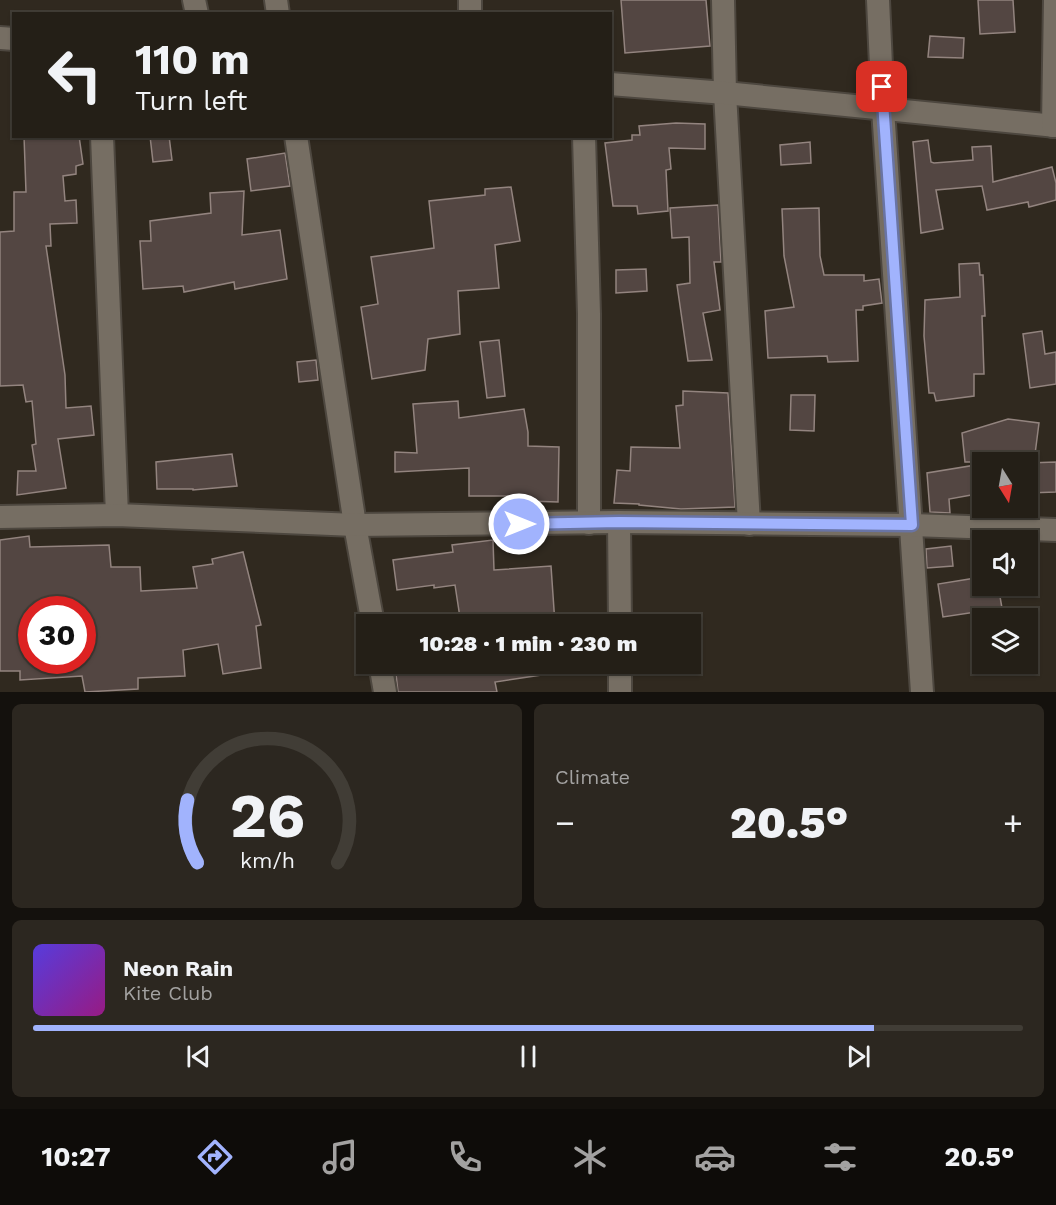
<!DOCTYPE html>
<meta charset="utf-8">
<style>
body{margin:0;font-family:"Work Sans",sans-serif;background:#2c2720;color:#f1f3f6;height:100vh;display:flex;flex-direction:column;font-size:22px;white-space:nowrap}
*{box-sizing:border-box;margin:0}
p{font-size:20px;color:#a3a2a1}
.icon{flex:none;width:33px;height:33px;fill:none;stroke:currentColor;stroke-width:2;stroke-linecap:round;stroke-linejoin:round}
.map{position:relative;height:692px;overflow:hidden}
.drawer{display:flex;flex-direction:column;gap:12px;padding:12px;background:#14110d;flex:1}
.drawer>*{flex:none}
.top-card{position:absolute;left:12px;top:12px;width:600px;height:126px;border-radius:0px;box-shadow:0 2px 4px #0004,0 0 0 2px #413d36;background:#241f17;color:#f1f3f6;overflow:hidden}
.needle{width:39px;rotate:169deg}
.buttons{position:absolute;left:972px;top:452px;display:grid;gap:12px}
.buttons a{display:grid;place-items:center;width:66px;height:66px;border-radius:0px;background:#241f17;box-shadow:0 2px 4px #0004,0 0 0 2px #413d36;font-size:30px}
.speed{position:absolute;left:18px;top:596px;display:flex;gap:12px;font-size:30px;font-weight:700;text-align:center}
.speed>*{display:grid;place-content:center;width:78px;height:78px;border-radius:50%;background:#241f17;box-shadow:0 2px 4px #0004,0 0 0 2px #413d36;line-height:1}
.speed .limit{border:9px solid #d22;background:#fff;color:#111}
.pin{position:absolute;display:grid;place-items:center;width:51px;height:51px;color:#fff;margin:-26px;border-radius:12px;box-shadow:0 3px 9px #0006}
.me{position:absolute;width:66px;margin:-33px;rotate:90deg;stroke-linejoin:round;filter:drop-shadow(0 0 4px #0008)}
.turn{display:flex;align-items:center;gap:21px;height:126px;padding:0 24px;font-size:27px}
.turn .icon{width:78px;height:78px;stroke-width:2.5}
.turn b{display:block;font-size:42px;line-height:51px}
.big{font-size:45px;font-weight:800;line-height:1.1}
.drawer .card{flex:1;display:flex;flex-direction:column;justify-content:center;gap:9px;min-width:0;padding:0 21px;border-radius:9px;background:#2c2720}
.drawer .dial{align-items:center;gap:0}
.dial svg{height:156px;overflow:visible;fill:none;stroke:#413d36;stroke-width:7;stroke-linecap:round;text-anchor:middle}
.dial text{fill:#f1f3f6;stroke:none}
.song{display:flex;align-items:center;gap:18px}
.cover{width:72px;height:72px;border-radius:9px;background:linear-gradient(135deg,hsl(250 70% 55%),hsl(310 70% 35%))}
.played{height:6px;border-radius:3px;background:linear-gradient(90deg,#a1b3fd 85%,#413d36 85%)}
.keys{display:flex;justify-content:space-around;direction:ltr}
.heat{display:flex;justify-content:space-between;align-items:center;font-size:33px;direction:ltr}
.drawer .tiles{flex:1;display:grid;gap:12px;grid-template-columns:1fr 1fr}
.card:last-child{grid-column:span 2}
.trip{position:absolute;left:356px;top:614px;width:345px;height:60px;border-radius:0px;background:#241f17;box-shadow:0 2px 4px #0004,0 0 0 2px #413d36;font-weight:800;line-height:60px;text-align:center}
.dock{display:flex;height:96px;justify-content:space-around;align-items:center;background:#0e0c09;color:#a3a2a1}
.dock .icon{width:42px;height:42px}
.dock .current{color:#a1b3fd}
.dock b{font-size:27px;color:#f1f3f6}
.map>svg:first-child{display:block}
</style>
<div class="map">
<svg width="1056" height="692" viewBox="0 0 1056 692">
<rect width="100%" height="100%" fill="#30291f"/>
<g fill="#534642" stroke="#93847f" stroke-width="1.5" fill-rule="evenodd">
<polygon points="621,0 706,0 710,46 625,53"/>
<polygon points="978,0 1013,0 1015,32 980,34"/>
<polygon points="930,36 964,38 963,58 928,57"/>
<polygon points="676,123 705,124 705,149 669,148 671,169 666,170 668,211 638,214 637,206 613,206 605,143 632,140 632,135 640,135 639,126"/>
<polygon points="24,136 79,136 83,164 76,166 76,174 63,176 65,201 76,200 77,223 50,224 51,246 46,246 65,375 66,408 91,406 94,435 58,439 66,488 17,495 18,471 36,471 32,445 36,444 32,401 26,402 23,385 0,386 0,232 14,231 14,192 26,192"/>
<polygon points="150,136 169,136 172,160 153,162"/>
<polygon points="928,140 931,162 934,163 973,160 972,147 991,146 993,182 1052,167 1056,183 1056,200 1029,207 1028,202 987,210 982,186 936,190 943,229 921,233 913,142"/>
<polygon points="810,142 811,163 781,165 780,145"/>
<polygon points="285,153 290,186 251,191 247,159"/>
<polygon points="511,187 520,241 495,245 499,288 458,291 460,334 428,339 425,370 372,379 361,307 378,304 371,257 434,248 429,201 485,195 485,189"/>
<polygon points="244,191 242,235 280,230 287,279 235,289 234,282 184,292 183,286 143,289 140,241 151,241 150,221 211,213 210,193"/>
<polygon points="718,205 721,262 714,262 720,310 703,313 712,360 688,361 677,285 690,283 689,237 672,238 670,208"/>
<polygon points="819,208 820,256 824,275 864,275 864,281 879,279 882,303 863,306 863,310 856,310 858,361 828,362 827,356 768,358 765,311 794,307 784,256 782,209"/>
<polygon points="979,263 980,275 983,275 985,316 982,316 984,374 974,374 974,396 936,401 934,393 929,393 924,336 925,300 960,297 959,264"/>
<polygon points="646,269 647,291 616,293 616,270"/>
<polygon points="1042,331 1045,354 1056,352 1056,384 1030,388 1023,334"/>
<polygon points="499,340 505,396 487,398 480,342"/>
<polygon points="316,360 318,380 299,382 297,362"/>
<polygon points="683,391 728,393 735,507 681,509 639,505 639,504 614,503 617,470 630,471 631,447 680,448 676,406 683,405"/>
<polygon points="791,395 815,395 814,431 790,430"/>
<polygon points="458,401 459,418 524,409 528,432 528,446 559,447 558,502 527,501 527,496 469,496 469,468 395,472 395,452 417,453 413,404"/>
<polygon points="1008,419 1039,423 1034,462 965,462 962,433"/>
<polygon points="232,454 237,486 193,490 193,489 157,489 156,462"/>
<polygon points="1056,462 1056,492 1028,493 1028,463"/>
<polygon points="982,464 982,493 949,499 950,513 930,512 927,473"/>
<path d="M29,536L30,547L109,545L111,567H140L141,591L197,588L193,567L213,564L212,559L243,552L261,625L256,626L261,668L223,674L218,644L183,650L185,676L138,678V689L85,692L82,676L20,680V671H0V540ZM36,605H82V660H32V609H36Z"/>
<polygon points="493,540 494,570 551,566 555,624 461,624 455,585 434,588 434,585 397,590 393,560 453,552 452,545"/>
<polygon points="951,546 953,566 927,568 926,549"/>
<polygon points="982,577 982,585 998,585 1002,608 943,617 938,584"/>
<polygon points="475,663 540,663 541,675 495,682 497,692 398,692 396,674 414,671 415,675 476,666"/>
</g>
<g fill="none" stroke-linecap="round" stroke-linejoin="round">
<defs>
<g id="minor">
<polyline points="194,0 197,14"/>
<polyline points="276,0 278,14"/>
<polyline points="470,0 470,14"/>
<polyline points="723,0 725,93 749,524"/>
<polyline points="878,0 883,109 922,692"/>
<polyline points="0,38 14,39"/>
<polyline points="610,84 725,93 1056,126"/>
<polyline points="1053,126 1055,0"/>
<polyline points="102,136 117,515"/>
<polyline points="296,136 355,525 373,624"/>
<polyline points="584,136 589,314 589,523"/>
<polyline points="0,517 117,515 355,525 619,522 912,525 1056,530"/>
<polyline points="619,522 620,624"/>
<polyline points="380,663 385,692"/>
<polyline points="620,663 620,692"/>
</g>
</defs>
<use href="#minor" stroke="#4d473f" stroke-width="26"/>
<use href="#minor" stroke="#766e63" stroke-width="22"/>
</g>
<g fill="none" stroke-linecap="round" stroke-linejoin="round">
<defs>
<polyline id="route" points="519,524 619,522 912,525 882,87"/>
</defs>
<use href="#route" stroke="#6974a4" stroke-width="15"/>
<use href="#route" stroke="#a1b3fd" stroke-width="10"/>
</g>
</svg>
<div class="buttons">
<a><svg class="needle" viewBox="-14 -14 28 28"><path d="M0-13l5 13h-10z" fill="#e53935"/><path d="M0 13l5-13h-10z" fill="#a3a2a1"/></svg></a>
<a><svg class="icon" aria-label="sound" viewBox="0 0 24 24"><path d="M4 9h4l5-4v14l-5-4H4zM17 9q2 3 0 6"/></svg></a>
<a><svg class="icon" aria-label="layers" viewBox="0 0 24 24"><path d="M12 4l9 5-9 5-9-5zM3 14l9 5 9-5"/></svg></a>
</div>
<div class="speed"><div class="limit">30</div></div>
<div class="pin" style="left:882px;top:87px;background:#d93025"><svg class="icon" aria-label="arrive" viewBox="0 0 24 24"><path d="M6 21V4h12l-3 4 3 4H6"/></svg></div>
<svg class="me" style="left:519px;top:524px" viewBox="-20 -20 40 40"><circle r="17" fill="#a1b3fd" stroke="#fff" stroke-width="3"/><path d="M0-11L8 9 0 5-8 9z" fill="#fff"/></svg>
<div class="trip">10:28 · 1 min · 230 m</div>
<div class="top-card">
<div class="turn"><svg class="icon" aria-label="left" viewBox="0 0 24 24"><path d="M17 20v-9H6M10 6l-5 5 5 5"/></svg><div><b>110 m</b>Turn left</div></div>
</div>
</div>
<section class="drawer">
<div class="tiles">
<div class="card dial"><svg viewBox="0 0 100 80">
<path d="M14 69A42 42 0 1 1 86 69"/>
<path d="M14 69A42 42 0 0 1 9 37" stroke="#a1b3fd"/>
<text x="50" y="56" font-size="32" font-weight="700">26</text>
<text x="50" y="72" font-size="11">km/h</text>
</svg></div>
<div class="card"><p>Climate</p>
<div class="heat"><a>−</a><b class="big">20.5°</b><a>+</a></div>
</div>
<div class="card">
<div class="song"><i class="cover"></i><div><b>Neon Rain</b><p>Kite Club</p></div></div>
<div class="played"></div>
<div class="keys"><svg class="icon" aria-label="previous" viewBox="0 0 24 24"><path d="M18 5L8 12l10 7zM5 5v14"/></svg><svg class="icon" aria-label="pause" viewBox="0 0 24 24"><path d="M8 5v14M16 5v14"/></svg><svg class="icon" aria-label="next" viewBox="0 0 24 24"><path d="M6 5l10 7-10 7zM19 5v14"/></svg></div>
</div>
</div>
</section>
<nav class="dock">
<b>10:27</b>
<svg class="icon current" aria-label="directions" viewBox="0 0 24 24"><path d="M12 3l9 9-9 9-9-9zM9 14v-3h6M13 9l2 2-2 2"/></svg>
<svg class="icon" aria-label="music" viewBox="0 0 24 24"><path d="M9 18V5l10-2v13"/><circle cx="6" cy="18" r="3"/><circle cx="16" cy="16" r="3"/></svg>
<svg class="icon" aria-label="phone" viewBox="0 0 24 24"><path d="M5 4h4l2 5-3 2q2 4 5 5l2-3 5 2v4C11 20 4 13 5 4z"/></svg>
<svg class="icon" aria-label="climate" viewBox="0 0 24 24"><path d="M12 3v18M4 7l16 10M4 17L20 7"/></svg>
<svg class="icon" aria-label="car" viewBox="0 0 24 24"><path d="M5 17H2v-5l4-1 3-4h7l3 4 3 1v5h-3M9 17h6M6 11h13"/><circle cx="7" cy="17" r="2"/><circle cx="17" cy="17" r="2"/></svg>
<svg class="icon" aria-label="filters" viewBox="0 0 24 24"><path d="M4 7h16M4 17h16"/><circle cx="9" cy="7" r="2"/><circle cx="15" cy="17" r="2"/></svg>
<b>20.5°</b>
</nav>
